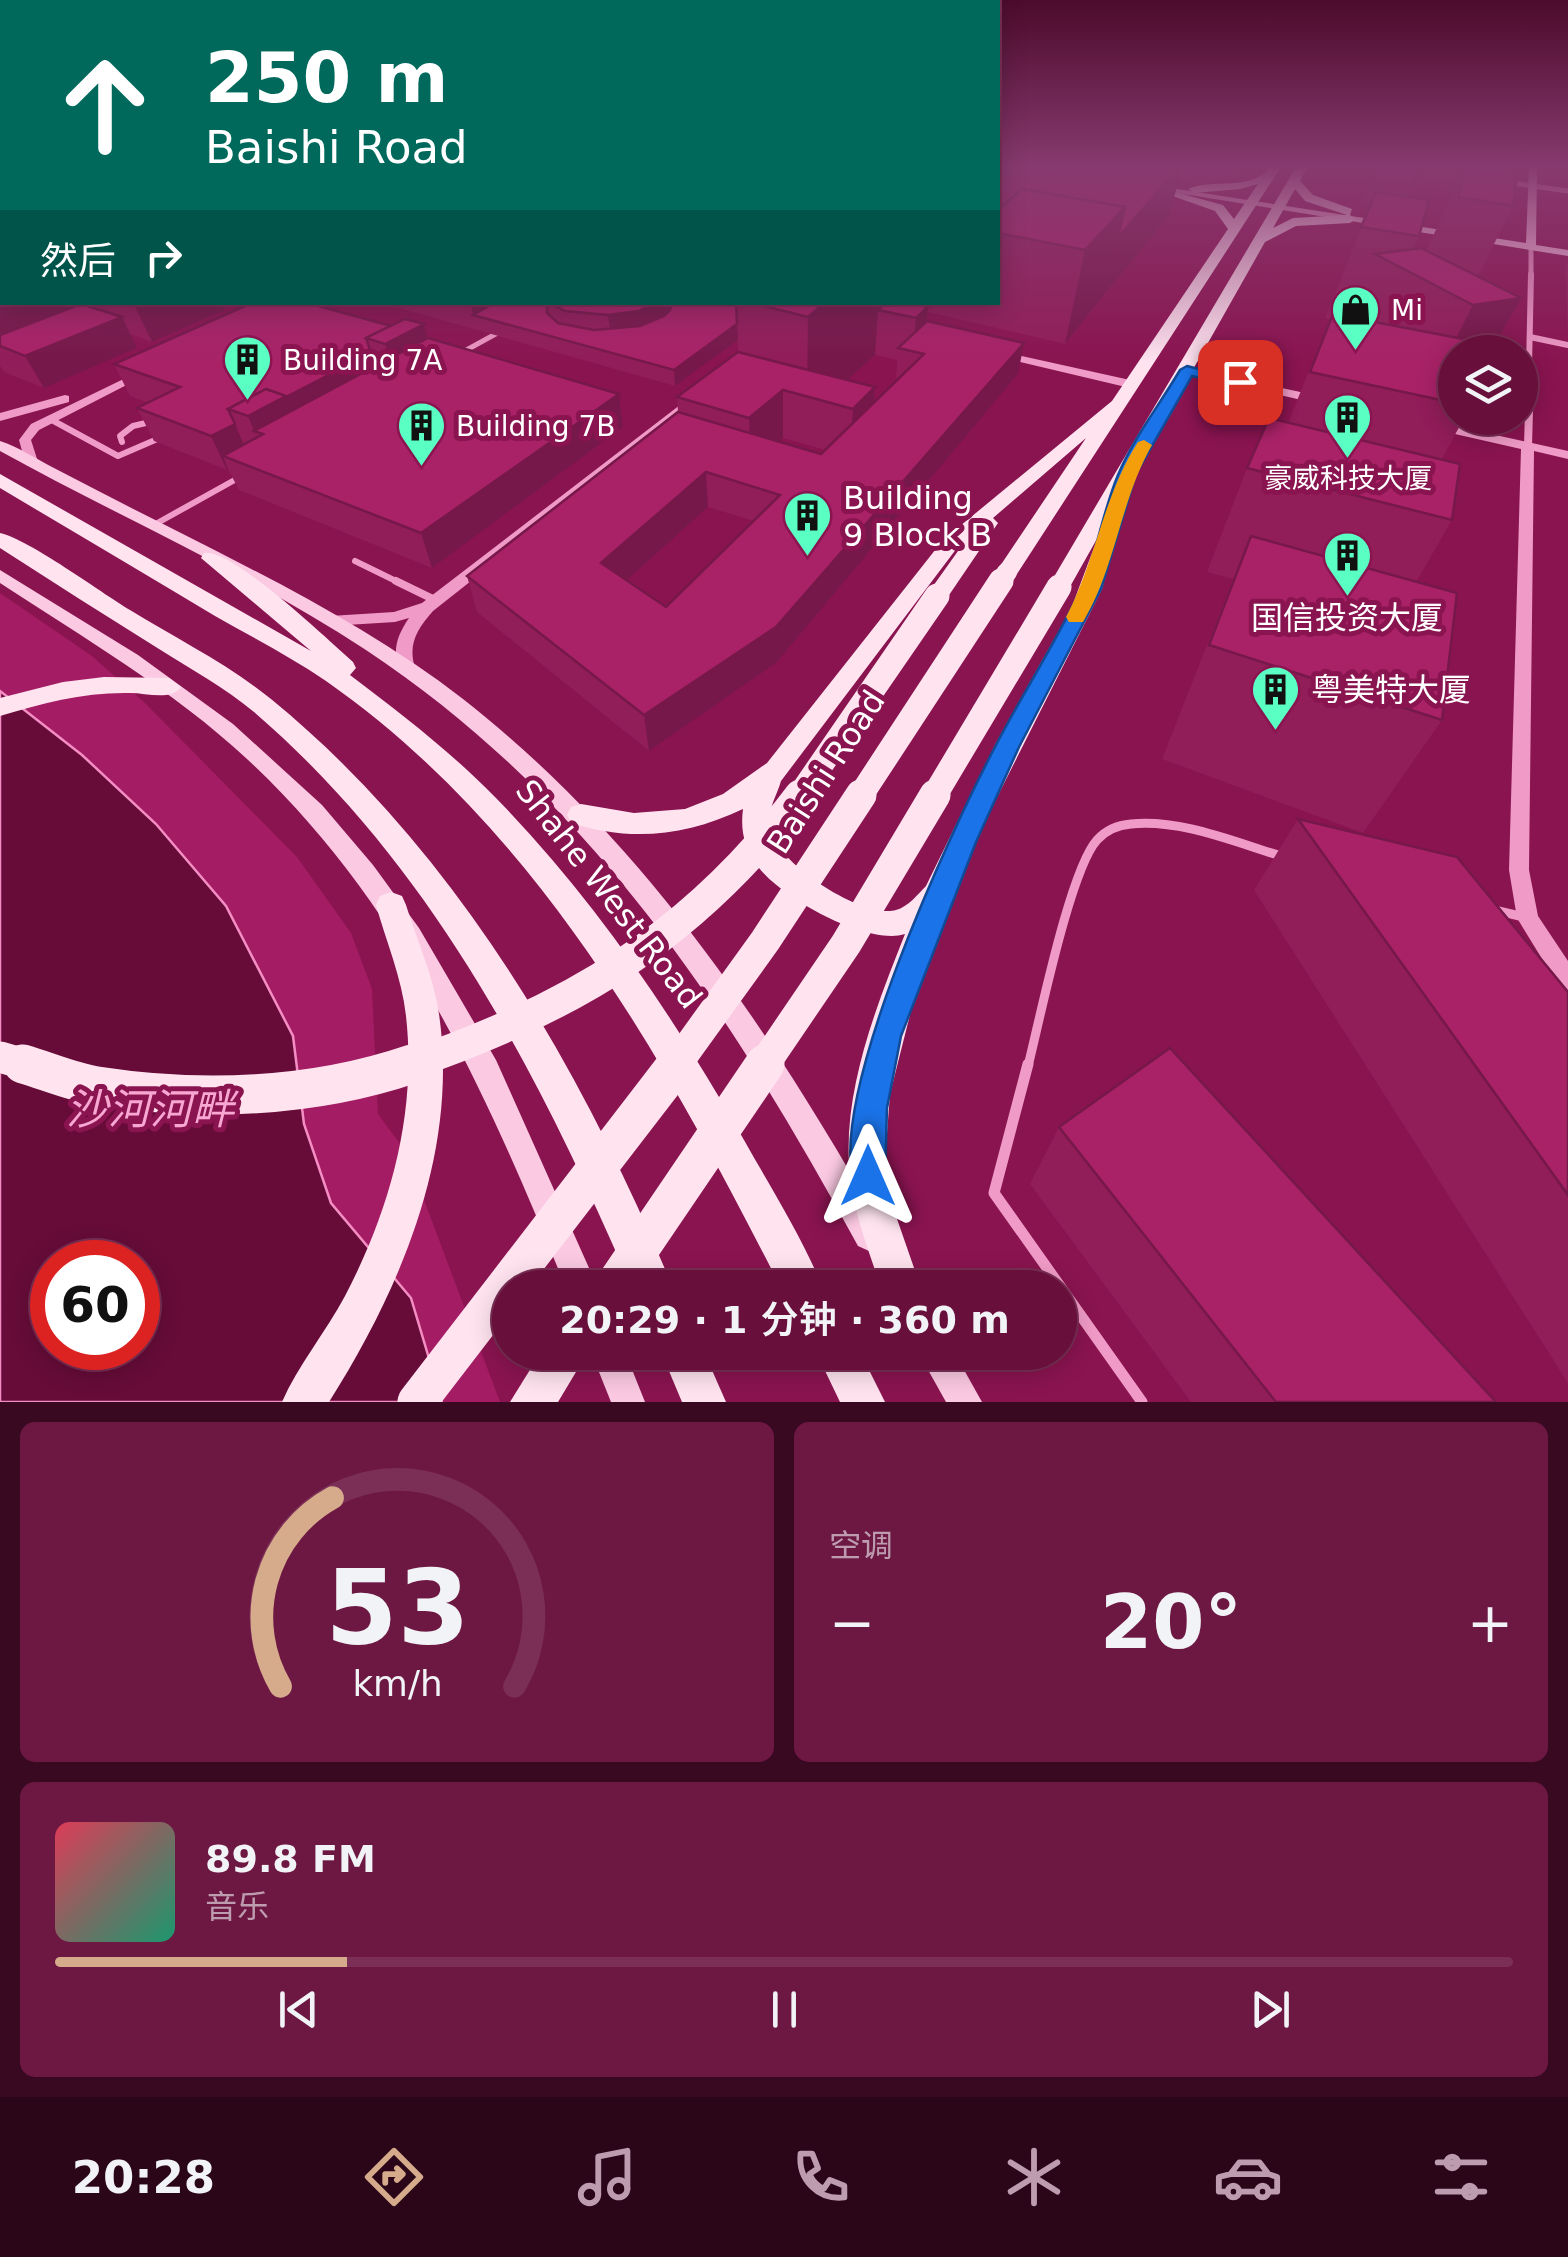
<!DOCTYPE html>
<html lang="zh">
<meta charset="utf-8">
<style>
body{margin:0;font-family:"DejaVu Sans","Noto Sans SC",sans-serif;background:#6d1843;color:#f1f3f6;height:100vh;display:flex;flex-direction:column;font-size:38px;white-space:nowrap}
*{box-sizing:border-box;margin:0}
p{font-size:32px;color:#bd9caf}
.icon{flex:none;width:55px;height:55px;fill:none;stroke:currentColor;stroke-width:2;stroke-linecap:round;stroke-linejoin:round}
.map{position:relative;height:1402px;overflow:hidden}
.drawer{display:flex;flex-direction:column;gap:20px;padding:20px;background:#390821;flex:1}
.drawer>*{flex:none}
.guide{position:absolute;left:0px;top:0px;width:1000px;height:305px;box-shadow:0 5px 25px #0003,0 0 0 2px #7b2f56;background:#00695c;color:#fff;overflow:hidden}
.tools{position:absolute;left:1438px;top:335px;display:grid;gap:20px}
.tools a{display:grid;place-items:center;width:100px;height:100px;border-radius:50%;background:#680f3c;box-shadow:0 5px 25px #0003,0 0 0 2px #7b2f56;font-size:50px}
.speed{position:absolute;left:30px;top:1240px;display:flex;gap:20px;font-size:50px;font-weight:700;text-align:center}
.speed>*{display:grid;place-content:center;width:130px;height:130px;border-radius:50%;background:#680f3c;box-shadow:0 5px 25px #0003,0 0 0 2px #7b2f56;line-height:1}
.speed .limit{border:15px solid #d22;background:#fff;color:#111}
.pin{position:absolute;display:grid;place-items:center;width:85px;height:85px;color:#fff;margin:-42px;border-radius:20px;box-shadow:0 5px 15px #0006}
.me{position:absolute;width:110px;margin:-55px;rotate:0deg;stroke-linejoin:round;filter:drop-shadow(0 0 8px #0008)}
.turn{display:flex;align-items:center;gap:35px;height:210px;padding:0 40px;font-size:45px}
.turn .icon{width:130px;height:130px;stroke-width:2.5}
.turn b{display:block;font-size:70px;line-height:85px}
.then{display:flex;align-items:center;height:95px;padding:0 40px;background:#0003;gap:20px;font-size:38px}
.big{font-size:75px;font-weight:600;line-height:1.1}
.drawer .card{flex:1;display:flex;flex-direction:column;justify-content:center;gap:15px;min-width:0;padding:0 35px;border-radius:15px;background:#6d1843}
.drawer .dial{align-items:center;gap:0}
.dial svg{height:260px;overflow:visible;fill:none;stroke:#7b2f56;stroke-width:7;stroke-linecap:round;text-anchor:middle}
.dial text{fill:#f1f3f6;stroke:none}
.song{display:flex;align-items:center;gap:30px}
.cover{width:120px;height:120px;border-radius:15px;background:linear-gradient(135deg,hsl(350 70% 55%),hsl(160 70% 35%))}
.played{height:10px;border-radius:5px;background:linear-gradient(90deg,#d6ab8b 20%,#7b2f56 20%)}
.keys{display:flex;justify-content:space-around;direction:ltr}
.heat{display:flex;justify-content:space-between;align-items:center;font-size:55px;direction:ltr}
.drawer .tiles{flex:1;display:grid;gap:20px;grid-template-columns:1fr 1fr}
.card:last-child{grid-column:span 2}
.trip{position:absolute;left:492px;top:1270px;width:585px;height:100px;border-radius:50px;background:#680f3c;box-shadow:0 5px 25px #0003,0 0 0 2px #7b2f56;font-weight:600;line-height:100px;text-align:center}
.tab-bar{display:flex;height:160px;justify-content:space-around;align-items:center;background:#2a0618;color:#bd9caf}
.tab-bar .icon{width:70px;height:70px}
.tab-bar .current{color:#d6ab8b}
.tab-bar b{font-size:45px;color:#f1f3f6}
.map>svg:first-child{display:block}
</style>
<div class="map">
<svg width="1568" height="1402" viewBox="0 0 1568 1402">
<rect width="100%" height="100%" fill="#8a1450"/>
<g fill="#a41c63" fill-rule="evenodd">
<polygon points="1087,167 1242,167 1232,180 1196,184"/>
<path d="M0,593L92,656L146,704L297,857L351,933L372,989L378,1114L406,1152L500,1402H0ZM52,1262H138V1348H52Z"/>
</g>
<path fill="#670c39" stroke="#f38dc3" stroke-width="2.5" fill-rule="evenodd" d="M0,691L82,755L156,824L226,906L293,1036L304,1124L331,1203L411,1298L442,1402H0ZM52,1262H138V1348H52Z"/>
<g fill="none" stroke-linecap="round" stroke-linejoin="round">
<polyline stroke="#f09bc7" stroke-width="5" points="461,353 501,331"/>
<g stroke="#f09bc7" stroke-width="6">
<polyline points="50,419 118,456 162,437"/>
<polyline points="122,442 120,436 133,426 150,422"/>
<polyline points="152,526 240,477"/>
<polyline points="355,561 402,584"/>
</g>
<polyline stroke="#f09bc7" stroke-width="8" points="396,581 435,600"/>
<g stroke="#f09bc7" stroke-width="9">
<polyline points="1494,910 1524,917"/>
<path d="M1028,1066C1040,1019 1070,870 1097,840C1106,830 1119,825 1131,824C1181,819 1234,842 1281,856"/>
</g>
<polyline stroke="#f09bc7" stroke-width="11" points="1028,1064 994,1193 1142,1402"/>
<g stroke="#f09bc7" stroke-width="5">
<polyline points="1505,182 1568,191"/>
<polyline points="1531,277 1531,247"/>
</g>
<g stroke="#f09bc7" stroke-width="6">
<polyline points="1530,337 1568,345"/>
<polyline points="1528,413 1531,274"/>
</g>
<polyline stroke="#f09bc7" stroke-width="8" points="1528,446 1529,410"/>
<g fill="#f09bc7" fill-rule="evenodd">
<polygon points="999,351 1130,380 1136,384 1130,388 995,356 995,352"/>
<polygon points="1187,368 1319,396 1325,400 1319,404 1183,373 1183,369"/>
<polygon points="138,372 148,374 39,430 31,440 38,462 31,466 26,465 19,440 31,424"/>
<polygon points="65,395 69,396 69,402 0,421 0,413"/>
<path d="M693,395L703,398L433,611C416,630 407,646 416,671L414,675H402C391,653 396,637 409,618L395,622L330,626L322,621L330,616L394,612L422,603Z"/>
<polygon points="1437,422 1568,451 1568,459 1534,451 1529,870 1538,916 1568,961 1568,991 1560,988 1517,918 1509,870 1521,449 1433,429 1431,426"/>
</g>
<g fill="#fbc9e2" fill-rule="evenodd">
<polygon points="1529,167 1537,167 1536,245 1568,250 1568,256 1146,188 1151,185 1526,243"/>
<path d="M0,441C19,447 36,459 54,468C94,489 135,510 175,530C274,580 375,631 463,699C643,840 768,1027 880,1224L885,1235L880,1246L869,1251L858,1246C731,1013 592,800 366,650C251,574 121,518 0,451Z"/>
<path d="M0,570L138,655L233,724L322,805L373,865L419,928L496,1060L598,1288H566C487,1094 403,904 247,759C173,690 84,638 0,583Z"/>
<polygon points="591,1352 625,1352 645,1402 611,1402"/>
<polygon points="918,1352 954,1352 982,1402 946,1402"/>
</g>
<g fill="#ffe4f0" fill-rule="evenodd">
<path d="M1270,167H1281L1015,577H999L996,572L1086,438L993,518L998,523L945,601H929L926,596L963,544L957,548L781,781C777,795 768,809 769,825C771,860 863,920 896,910C908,907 918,894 926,886L996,743L1071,609L1098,537L1067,592H1051L1048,587L1296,167H1307L1300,181L1313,195L1352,209L1350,215L1356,219L1350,223L1296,226L1265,242L1135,472L1102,589L979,833L916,991L890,1094L885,1160L896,1216L921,1288H881C869,1251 854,1214 850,1175C841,1095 876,1007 905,934C868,946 783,899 759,868C745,850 740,832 743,809C686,836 631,842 571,823L567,815L571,807L581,804L634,813L685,809L723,794L767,763L943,540L1112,401L1228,229L1215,211L1164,193V189L1223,205L1234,219L1258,184L1240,189L1194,193L1188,189C1211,178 1252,192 1270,167ZM1295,189L1305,201L1347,215L1293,218L1273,228Z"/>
<path d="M0,474L311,651L201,558L204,553C231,547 329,641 353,662L356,668L350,675C400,713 450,751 495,797C594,898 674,1017 744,1140C771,1188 802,1237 823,1288H781C666,1062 539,830 326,681C291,657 252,637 215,616C144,573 72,531 0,488Z"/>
<path d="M0,533C30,540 100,592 130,610C177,639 228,664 271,699C456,850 582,1069 673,1288H632C539,1075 433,866 254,712C225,688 191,669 159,649C106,616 53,582 0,548Z"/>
<path d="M104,677L169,678L181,687C171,701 147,693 130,693C85,692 43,703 0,716V698L63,682Z"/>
<path d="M391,892L402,896L406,905C417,941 434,977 439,1014C459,1152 401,1288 329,1402H282C298,1365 326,1332 345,1296C390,1210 417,1114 406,1016C402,978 386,941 376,905L380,896Z"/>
<polygon points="541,1352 588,1352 558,1402 510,1402"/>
<polygon points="661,1352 704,1352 726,1402 682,1402"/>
<polygon points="816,1352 860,1352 885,1402 840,1402"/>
</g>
<polyline stroke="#ffe4f0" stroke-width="20" points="999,584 1007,572"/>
<g stroke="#ffe4f0" stroke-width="25">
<polyline points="798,798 937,596"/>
<polyline points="859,798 1001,581"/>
<polyline points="933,798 1059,587"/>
</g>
<g stroke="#ffe4f0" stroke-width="31">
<polyline points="0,1057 31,1066"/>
<path d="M405,1066C570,1010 693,937 800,795"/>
<polyline points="675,1066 765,941 861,795"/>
<polyline points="763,1066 846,944 935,795"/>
</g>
<g stroke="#ffe4f0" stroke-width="39">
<path d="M23,1064C47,1071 72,1082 97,1086C201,1102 312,1098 412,1064"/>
<polyline points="613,1288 765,1064"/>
<polyline points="417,1402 677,1064"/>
</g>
</g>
<g fill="#911d59" fill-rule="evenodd">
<rect x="0" y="167" width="2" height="35"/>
<path d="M998,167H1182L1169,216L1065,344L928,312L927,321L1018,374L776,663L649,751L477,612L467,576L678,412L677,397L738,352V340L675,386L378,302H998ZM875,355L897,360L896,379L897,380L874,402L875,387L847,380ZM783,438L825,450L821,454L779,442ZM708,507L754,521L666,607L627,580Z"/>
<path d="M1376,167H1519L1516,176L1513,206L1478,276L1521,298L1491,352H1455V418H1464L1442,459L1452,520L1416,582L1442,720L1363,833L1162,759L1233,579L1207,572L1247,468L1288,423L1330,319L1325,318L1370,206L1360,204ZM1412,187L1454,191L1426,251L1413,249L1419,236L1408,197Z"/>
<polygon points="1564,167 1568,167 1568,176 1564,175"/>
<polygon points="0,209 2,302 222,302 225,310 152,342 130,334 137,348 44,388 4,372 0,366"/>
<polygon points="1568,261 1568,334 1565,266"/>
<polygon points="254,302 428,338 619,394 623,427 432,568 239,490 228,469 227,470 154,441 137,408 148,403 130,396 114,364"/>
<polygon points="1298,819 1568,992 1568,1383 1254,890"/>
<polygon points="1059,1127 1496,1402 1191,1402 1030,1184"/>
</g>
<g fill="#761849">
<polygon points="1180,167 1182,167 1169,216 1104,295 1118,237"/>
<polygon points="1125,207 1104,295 1065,344 1085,250"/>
<polygon points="0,249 2,249 2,302 90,302 101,324 0,346"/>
<polygon points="1521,298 1491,352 1455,352 1426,397 1473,305"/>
<polygon points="133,302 222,302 225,310 152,342"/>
<polygon points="471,302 527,302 473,315"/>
<polygon points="658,302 674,302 674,312 612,346 608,315"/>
<polygon points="826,302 891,302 878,310 875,355 824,401 807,396 808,317"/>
<polygon points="928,307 924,352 913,351 916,318"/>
<polygon points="122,317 137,348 44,388 25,356"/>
<polygon points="424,324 436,370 399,391 385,344"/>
<polygon points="737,324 738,340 675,386 674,370"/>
<polygon points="1024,343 1018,374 776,663 649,751 644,715"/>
<polygon points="371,353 381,385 263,434 254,431 262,450 248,416"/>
<polygon points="875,387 872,435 850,457 853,409"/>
<polygon points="783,390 783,438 751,467 749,418"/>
<polygon points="619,394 623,427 432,568 421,533"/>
<polygon points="235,424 249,457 223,456 228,469 227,470 211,436"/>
<polygon points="706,472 708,507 607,598 601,563"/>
</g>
<g fill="#a92268" stroke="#761849" stroke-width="2.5" fill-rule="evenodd">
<polygon points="998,167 1031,167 1056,171 1060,167 1180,167 1118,237 1125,207 1022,189 998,210"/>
<polygon points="1376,167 1420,167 1413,184 1371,178"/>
<polygon points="1465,167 1517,174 1513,206 1458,197"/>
<polygon points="1476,167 1519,167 1519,171"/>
<polygon points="1022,189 1125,207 1085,250 998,233 998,210"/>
<polygon points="1376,192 1429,200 1419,236 1361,227"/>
<polygon points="0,216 2,217 2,229 0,230"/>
<polygon points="2,229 2,249 0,249 0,230"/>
<polygon points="1421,248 1521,298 1473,305 1375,254"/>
<polygon points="2,302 19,302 0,309 0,303"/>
<polygon points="254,302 304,302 391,326 366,338 371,353 286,397 266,389 228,409 235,424 211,436 137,408 180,387 114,364"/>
<polygon points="496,302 547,302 547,313 558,323 594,330 640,326 664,316 670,310 672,302 736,302 737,324 674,370 473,315"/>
<polygon points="548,302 658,302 639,311 608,315 565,311"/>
<polygon points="748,302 826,302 808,317"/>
<polygon points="886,302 909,302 928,307 916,318 878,310"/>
<polygon points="81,304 122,317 25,356 0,346 0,335"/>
<polygon points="1333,314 1479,342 1478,352 1455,352 1455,403 1310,372"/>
<polygon points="405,319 424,324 385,344 366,338"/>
<path d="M927,321L1024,343L776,627L644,715L467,576L678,412L821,454L924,354L898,348ZM706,472L780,495L666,607L601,563Z"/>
<polygon points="428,338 619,394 421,533 223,456 263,434 254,431"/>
<polygon points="738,352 875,387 853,409 783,390 749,418 677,397"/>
<polygon points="266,389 286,396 248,416 228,409"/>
<polygon points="1269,418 1460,464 1452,520 1247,468"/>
<polygon points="1251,536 1457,593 1442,720 1209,645"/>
<polygon points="1298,819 1457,857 1568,992 1568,1195"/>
<polygon points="1170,1048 1496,1402 1276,1402 1059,1127"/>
</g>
<linearGradient id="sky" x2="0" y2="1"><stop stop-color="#4c0b2c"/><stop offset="0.46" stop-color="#873a6f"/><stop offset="1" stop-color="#873a6f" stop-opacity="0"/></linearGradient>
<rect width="1568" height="363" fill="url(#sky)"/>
<path fill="#1a73e8" stroke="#114b97" stroke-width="2.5" d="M1187,366L1248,382L1240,387L1192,376L1136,474L1101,589L1019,747L976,842L901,1036L887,1108L885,1176L881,1188L868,1192L856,1188C822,1105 953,827 996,745C1023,693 1055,644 1080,591C1097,554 1102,513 1118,475C1133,439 1160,404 1180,370Z"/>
<path fill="#f59e0b" d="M1144,440L1152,445C1120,501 1116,567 1083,622H1069L1066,617C1096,561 1103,496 1138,442Z"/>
<defs>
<symbol id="shop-pin" viewBox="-11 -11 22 30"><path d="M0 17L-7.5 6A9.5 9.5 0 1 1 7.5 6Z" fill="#5affc4" stroke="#8a1450"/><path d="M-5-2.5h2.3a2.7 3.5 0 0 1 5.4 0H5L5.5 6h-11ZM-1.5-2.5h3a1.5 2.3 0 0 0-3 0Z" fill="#111"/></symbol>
<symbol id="building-pin" viewBox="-11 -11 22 30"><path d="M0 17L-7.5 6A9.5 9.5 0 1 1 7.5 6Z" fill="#5affc4" stroke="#8a1450"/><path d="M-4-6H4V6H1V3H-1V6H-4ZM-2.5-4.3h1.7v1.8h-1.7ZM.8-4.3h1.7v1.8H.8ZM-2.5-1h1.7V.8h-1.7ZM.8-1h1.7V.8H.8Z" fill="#111"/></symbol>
</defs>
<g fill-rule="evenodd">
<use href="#shop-pin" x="1328" y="282" width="55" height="75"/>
<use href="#building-pin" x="220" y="332" width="55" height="75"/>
<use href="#building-pin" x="1320" y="390" width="55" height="75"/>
<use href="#building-pin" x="394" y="398" width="55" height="75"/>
<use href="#building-pin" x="780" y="488" width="55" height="75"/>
<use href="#building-pin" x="1320" y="528" width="55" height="75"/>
<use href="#building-pin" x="1248" y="662" width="55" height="75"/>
</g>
<g text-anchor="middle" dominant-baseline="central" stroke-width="10" stroke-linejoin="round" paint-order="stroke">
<g font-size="28" fill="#fff" stroke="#8a1450" text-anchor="start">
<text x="1391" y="310">Mi</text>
<text x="283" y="360">Building 7A</text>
<text x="456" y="426">Building 7B</text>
<text x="1348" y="478" text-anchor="middle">豪威科技大厦</text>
</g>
<g font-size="32" fill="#fff" stroke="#8a1450" text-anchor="start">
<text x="843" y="498">Building<tspan x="843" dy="37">9 Block B</tspan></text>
<text x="1347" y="618" text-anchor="middle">国信投资大厦</text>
<text x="1311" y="690">粤美特大厦</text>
</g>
<g font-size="32" fill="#fff" stroke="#8a1450">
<text transform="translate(826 772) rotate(-57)">Baishi Road</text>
<text transform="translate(609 894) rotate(52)">Shahe West Road</text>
</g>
<g font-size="42" font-style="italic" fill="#f7a7d1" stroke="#8a1450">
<text x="150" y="1109">沙河河畔</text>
</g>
</g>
</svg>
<div class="tools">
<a><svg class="icon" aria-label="layers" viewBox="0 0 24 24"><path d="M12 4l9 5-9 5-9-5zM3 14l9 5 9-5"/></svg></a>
</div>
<div class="speed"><div class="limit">60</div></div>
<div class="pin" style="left:1240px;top:382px;background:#d93025"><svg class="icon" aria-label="arrive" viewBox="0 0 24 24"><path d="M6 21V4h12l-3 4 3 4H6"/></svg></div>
<svg class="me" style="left:868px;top:1176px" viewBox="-20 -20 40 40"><path d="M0-17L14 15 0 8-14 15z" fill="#1a73e8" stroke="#fff" stroke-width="4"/></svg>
<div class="trip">20:29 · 1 分钟 · 360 m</div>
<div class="guide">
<div class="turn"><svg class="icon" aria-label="ahead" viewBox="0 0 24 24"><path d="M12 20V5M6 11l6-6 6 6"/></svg><div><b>250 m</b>Baishi Road</div></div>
<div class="then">然后<svg class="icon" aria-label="right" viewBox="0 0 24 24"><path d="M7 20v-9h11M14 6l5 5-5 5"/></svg></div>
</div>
</div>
<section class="drawer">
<div class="tiles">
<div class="card dial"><svg viewBox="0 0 100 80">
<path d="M14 69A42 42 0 1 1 86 69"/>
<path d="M14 69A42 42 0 0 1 30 11" stroke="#d6ab8b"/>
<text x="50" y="56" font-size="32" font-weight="700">53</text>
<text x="50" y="72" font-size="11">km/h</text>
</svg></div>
<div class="card"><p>空调</p>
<div class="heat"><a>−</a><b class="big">20°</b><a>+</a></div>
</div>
<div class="card">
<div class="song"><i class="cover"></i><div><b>89.8 FM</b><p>音乐</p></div></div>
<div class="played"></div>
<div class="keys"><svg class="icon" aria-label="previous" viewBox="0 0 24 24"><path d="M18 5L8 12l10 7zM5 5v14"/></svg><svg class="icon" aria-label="pause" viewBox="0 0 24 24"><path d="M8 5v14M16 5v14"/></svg><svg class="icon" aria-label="next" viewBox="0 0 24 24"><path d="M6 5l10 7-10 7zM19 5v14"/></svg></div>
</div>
</div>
</section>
<nav class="tab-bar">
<b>20:28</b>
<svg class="icon current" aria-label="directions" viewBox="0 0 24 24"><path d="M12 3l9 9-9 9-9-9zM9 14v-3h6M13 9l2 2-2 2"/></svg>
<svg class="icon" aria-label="music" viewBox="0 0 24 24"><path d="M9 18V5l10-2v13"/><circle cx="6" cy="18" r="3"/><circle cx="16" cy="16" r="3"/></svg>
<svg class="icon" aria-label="phone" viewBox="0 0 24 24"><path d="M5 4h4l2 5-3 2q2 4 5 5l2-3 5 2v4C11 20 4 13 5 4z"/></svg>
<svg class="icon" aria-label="climate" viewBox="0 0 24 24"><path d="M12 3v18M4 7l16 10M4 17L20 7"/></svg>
<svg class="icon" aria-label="car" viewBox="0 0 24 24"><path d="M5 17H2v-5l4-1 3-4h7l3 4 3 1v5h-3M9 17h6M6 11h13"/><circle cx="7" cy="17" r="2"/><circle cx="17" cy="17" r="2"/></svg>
<svg class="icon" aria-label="filters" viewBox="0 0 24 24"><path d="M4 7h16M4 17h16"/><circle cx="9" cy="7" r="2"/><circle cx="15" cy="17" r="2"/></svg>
</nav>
